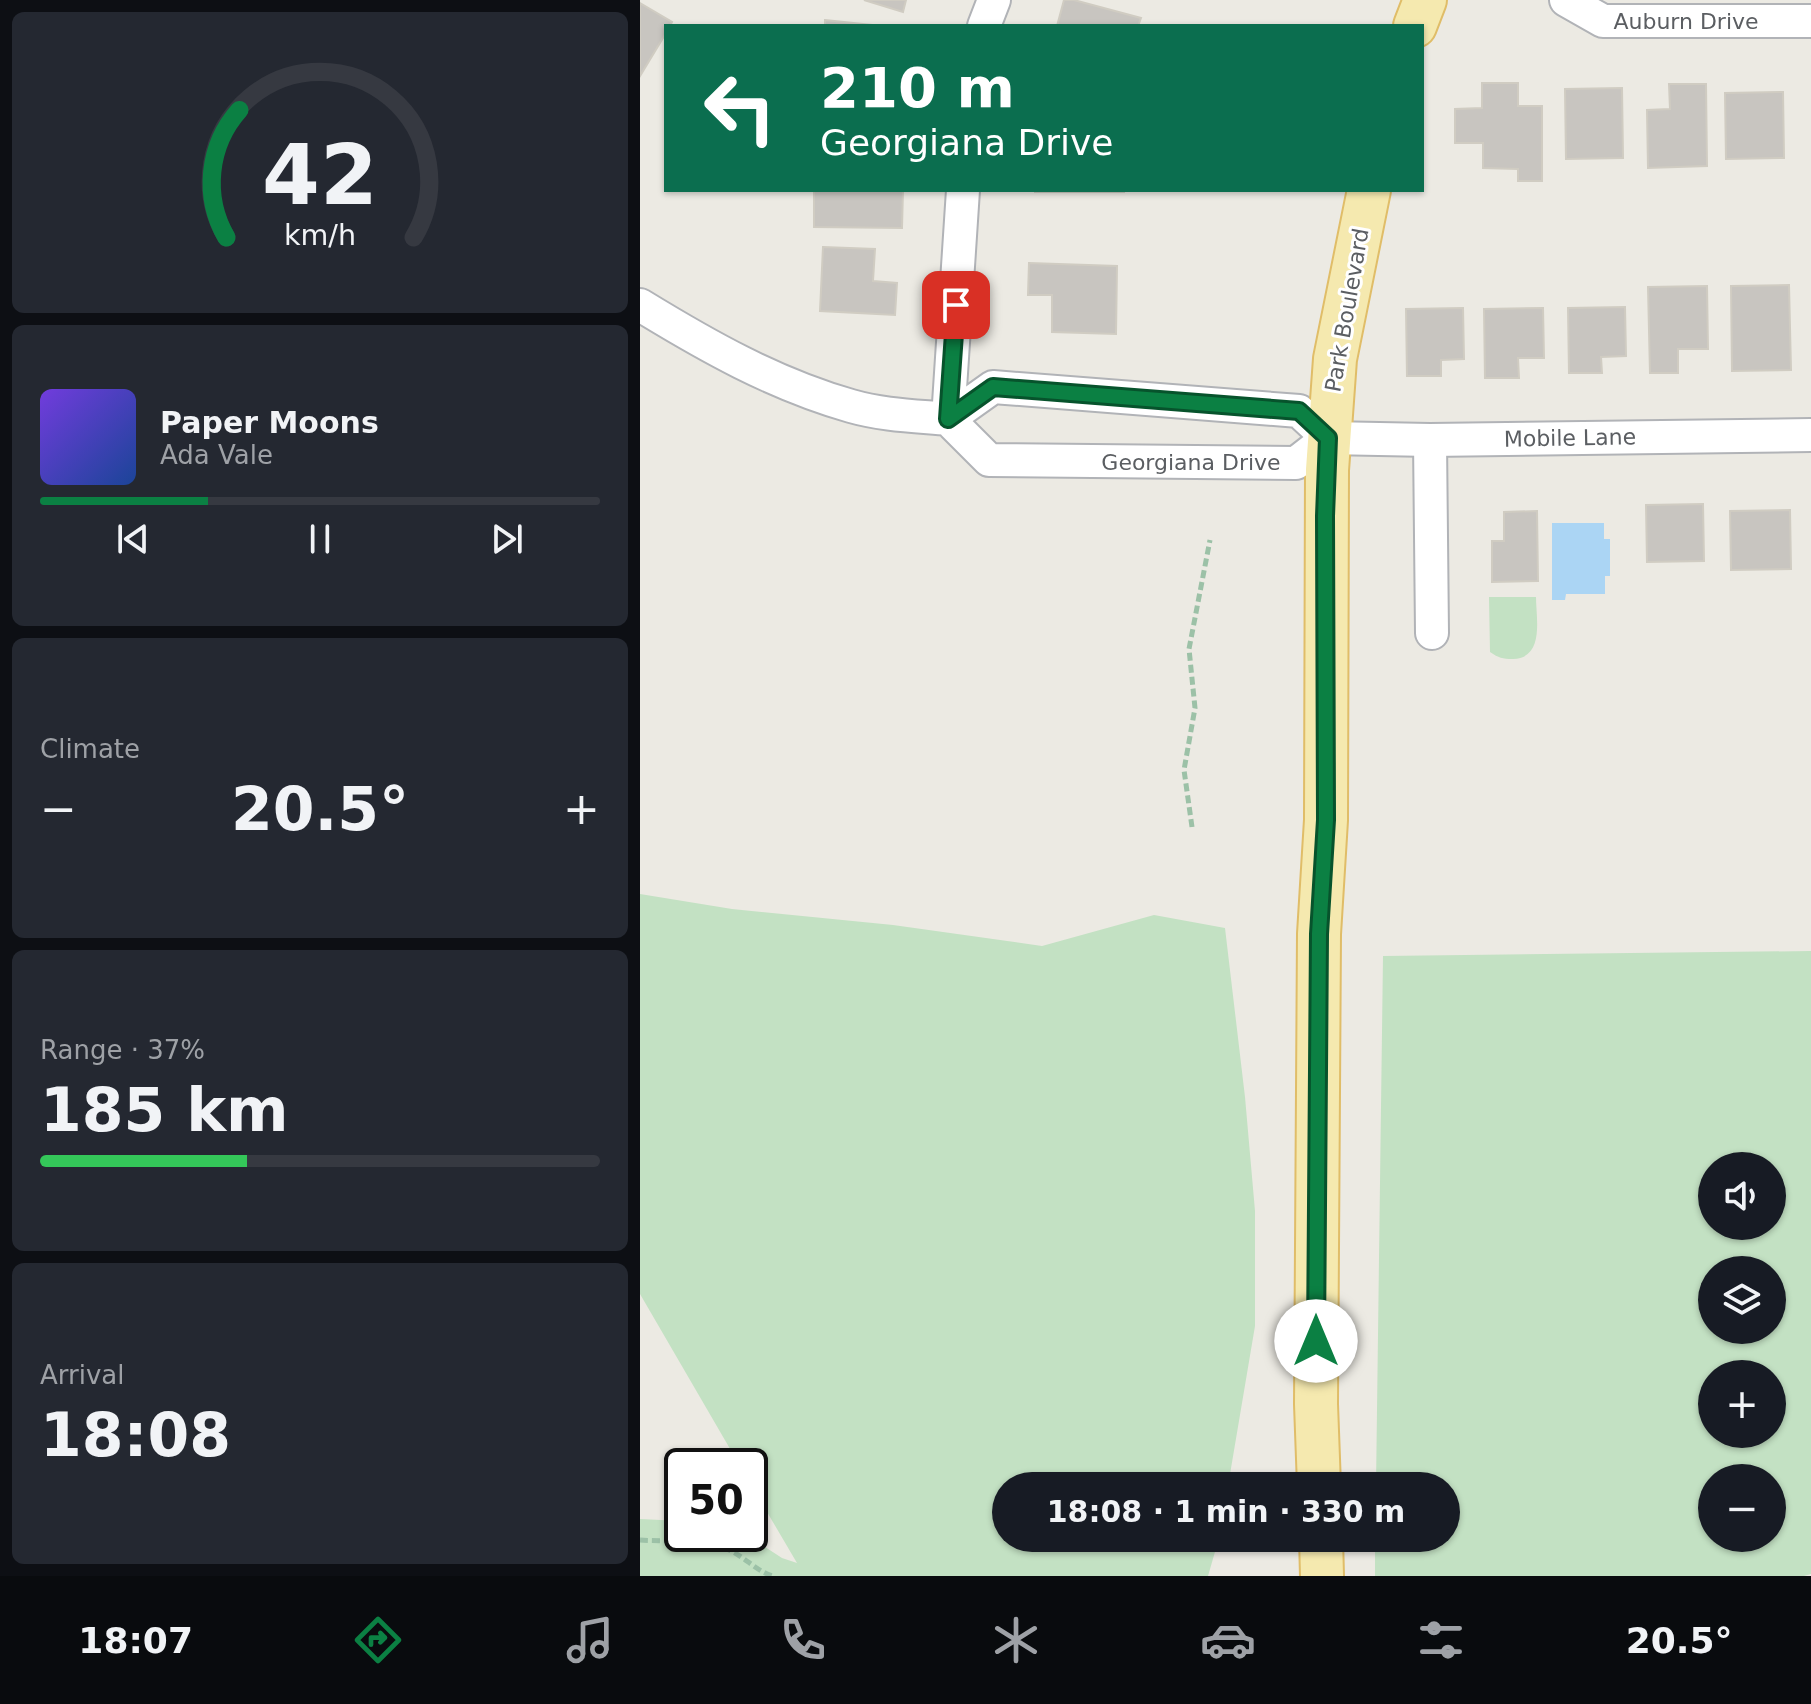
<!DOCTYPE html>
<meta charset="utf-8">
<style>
body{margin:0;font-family:"DejaVu Sans",sans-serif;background:#242831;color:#f1f3f6;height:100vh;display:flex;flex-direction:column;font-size:30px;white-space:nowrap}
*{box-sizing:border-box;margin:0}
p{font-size:26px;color:#9ea1a6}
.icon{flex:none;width:44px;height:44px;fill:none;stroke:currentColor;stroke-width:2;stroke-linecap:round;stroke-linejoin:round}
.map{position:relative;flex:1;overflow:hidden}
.sheet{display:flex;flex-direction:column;gap:12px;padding:12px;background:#0d0f14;width:640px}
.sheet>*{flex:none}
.guide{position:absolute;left:24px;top:24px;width:760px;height:168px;border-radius:0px;box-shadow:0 2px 6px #0004;background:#0b6e4f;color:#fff;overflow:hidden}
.buttons{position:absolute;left:1058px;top:1152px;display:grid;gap:16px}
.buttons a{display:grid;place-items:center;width:88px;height:88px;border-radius:50%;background:#171b24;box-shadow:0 2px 6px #0004;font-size:40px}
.speed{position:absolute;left:24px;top:1448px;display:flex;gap:16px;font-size:40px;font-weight:700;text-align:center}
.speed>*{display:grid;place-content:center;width:104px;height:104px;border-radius:50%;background:#171b24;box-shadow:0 2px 6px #0004;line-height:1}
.speed .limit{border:4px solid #111;border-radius:12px;background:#fff;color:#111}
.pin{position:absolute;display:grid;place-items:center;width:68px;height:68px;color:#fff;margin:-34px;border-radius:16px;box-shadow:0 4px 12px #0006}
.me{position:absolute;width:88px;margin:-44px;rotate:0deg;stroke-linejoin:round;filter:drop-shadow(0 0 6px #0008)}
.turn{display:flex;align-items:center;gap:28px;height:168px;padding:0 24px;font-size:36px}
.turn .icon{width:104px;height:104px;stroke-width:2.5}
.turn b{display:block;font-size:56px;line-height:68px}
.big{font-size:60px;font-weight:800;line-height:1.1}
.sheet .widget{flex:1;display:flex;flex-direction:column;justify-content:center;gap:12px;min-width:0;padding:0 28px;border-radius:12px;background:#242831}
.sheet .dial{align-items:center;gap:0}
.dial svg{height:208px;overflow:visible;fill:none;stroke:#363941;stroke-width:7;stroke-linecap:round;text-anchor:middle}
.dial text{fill:#f1f3f6;stroke:none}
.song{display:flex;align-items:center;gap:24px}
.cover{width:96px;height:96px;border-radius:12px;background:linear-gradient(135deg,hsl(260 70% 55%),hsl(220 70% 35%))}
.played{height:8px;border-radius:4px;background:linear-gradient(90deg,#0b8043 30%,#363941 30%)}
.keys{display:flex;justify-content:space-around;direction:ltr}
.heat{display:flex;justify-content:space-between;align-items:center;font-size:44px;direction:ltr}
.charge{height:12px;border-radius:6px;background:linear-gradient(90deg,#34c759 37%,#363941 0)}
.trip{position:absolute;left:352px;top:1472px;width:468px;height:80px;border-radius:40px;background:#171b24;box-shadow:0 2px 6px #0004;font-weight:800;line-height:80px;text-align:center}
.menu{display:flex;height:128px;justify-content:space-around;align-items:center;background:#090b0e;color:#9ea1a6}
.menu .icon{width:56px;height:56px}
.menu .selected{color:#0b8043}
.menu b{font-size:36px;color:#f1f3f6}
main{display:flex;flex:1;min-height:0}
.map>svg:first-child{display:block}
</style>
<main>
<section class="sheet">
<div class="widget dial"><svg viewBox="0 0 100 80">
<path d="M14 69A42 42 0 1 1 86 69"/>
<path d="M14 69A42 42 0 0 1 19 20" stroke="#0b8043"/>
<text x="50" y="56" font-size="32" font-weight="700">42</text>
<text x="50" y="72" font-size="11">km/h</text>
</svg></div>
<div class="widget">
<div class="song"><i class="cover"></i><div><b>Paper Moons</b><p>Ada Vale</p></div></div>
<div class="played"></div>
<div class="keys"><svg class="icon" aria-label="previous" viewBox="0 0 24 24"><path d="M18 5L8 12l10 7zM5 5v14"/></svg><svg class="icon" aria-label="pause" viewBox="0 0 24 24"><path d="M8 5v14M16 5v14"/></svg><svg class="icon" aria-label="next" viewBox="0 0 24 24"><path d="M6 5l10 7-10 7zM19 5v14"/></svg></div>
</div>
<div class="widget"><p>Climate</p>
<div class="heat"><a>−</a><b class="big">20.5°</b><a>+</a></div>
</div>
<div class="widget"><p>Range · 37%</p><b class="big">185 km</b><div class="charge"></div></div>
<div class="widget"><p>Arrival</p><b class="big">18:08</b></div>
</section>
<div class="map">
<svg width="1171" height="1576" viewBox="0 0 1171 1576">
<rect width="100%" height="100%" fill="#eceae3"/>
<g fill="#c3e1c3" fill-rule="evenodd">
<path d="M849,597H896C896,618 905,658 873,659C862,659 859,658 850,652Z"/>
<polygon points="0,894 92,909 253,925 402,946 514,915 585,928 605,1097 615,1211 615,1326 588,1486 366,1486 366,1538 579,1538 568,1576 0,1576 0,1519 42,1521 42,1534 105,1534 142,1558 157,1563 110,1483 110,1466 100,1466 0,1294"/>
<path d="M1171,951V1574L1164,1576H735V1538H806V1486H736L743,956ZM1072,1166H1132V1226H1072ZM1072,1270H1132V1330H1072ZM1072,1374H1132V1434H1072ZM1072,1478H1132V1538H1072Z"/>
</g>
<polygon fill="#abd5f4" points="912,523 964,523 964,539 970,539 970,576 965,576 965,594 926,594 925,600 912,600"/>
<g fill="#c8c5c0" stroke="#d0ccc2" stroke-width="2">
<polygon points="224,0 266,0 263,12"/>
<polygon points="424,0 434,0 501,18 498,26 417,26"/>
<polygon points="0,3 32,22 30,26 26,26 26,33 0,76"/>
<polygon points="185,20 242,26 185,26"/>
<polygon points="842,83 878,83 878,106 902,106 902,181 878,181 878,169 843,168 843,143 815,143 815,109 842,108"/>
<polygon points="1029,84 1066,84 1067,166 1008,168 1007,110 1030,109"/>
<polygon points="982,88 983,158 926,159 925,89"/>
<polygon points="1143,92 1144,158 1086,159 1085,93"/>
<polygon points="174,190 263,190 262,228 174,227"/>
<rect x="395" y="190" width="89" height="2"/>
<polygon points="183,247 235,249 233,281 257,283 255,315 180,311"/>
<polygon points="389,263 477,266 476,334 412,332 412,295 388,295"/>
<polygon points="1149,285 1151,370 1092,371 1091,286"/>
<polygon points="1067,286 1068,349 1038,349 1038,373 1010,373 1008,287"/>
<polygon points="985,307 986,356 961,357 962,373 929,373 928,308"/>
<polygon points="823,308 824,359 801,360 801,376 767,376 766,309"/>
<polygon points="903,308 904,358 878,358 879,378 845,378 844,309"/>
<polygon points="1063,504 1064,561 1007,562 1006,505"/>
<polygon points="1150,510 1151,569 1091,570 1090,511"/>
<polygon points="897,511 898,581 852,582 852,541 864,541 864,512"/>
</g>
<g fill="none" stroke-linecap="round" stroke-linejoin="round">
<defs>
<g id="minor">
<polyline points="926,0 963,21 1171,21"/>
<polyline points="344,26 354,0"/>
<path d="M0,305C67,346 134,384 211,406C242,415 276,416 308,419L349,460L656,463L688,438"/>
<polyline points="308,419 353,387 659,411 688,438"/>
<polyline points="308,419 323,190"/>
<polyline points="688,438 790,440 1171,435"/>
<polyline points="790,440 792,633"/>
</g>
<g id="major">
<polyline points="775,26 785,0"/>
<polyline points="679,1486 676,1404 679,934 686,820 687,470 695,359 729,190"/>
<polyline points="681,1538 682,1576"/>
</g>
</defs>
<use href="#minor" stroke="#b1b3b7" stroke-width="36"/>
<use href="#major" stroke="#e0bd68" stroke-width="46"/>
<g stroke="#9cc1a7" stroke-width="5" stroke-dasharray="8 4" stroke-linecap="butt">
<polyline points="552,827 544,770 555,708 549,649 570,540"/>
<path d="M0,1540C29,1542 62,1538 89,1550C105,1557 116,1571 133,1576"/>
</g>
<use href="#minor" stroke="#fff" stroke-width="32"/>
<use href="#major" stroke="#f5e9af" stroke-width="42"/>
</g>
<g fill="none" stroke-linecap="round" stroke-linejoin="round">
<defs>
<polyline id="route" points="316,305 308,419 353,387 659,411 688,438 685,516 686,820 679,934 676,1341"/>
</defs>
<use href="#route" stroke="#07532c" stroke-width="20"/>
<use href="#route" stroke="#0b8043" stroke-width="14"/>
</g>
<g text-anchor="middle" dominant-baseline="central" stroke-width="6" stroke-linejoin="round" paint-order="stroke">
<g font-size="22" fill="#5b5e62" stroke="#fff">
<text x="1046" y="21">Auburn Drive</text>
<text transform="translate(707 310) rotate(-80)">Park Boulevard</text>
<text transform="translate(930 438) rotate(-1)">Mobile Lane</text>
<text x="551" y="462">Georgiana Drive</text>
</g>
</g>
</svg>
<div class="buttons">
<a><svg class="icon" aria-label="sound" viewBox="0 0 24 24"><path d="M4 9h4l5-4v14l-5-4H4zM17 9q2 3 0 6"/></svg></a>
<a><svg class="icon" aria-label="layers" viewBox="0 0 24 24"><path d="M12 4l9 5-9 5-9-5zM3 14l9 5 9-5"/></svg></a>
<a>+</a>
<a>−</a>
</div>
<div class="speed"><div class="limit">50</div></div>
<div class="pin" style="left:316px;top:305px;background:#d93025"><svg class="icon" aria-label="arrive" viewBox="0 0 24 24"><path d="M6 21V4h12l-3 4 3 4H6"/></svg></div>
<svg class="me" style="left:676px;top:1341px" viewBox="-20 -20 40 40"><circle r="19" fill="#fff"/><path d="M0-13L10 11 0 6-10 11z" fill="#0b8043"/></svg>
<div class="trip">18:08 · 1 min · 330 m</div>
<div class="guide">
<div class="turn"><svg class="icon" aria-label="left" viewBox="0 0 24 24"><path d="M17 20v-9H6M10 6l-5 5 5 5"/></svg><div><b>210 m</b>Georgiana Drive</div></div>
</div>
</div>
</main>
<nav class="menu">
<b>18:07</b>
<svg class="icon selected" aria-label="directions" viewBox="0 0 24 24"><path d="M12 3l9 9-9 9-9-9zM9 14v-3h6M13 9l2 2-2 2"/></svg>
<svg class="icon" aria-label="music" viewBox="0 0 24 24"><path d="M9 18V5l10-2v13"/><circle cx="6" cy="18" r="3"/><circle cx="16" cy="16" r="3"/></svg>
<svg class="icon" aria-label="phone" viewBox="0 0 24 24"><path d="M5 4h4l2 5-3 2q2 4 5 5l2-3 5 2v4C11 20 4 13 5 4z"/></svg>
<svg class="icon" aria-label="climate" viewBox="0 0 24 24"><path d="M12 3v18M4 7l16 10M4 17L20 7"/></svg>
<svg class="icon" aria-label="car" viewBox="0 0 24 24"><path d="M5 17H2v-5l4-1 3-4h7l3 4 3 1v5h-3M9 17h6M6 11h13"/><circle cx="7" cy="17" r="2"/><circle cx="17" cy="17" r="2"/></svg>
<svg class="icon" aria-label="filters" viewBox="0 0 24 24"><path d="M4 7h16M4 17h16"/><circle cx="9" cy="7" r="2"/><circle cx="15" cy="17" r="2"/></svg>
<b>20.5°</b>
</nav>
